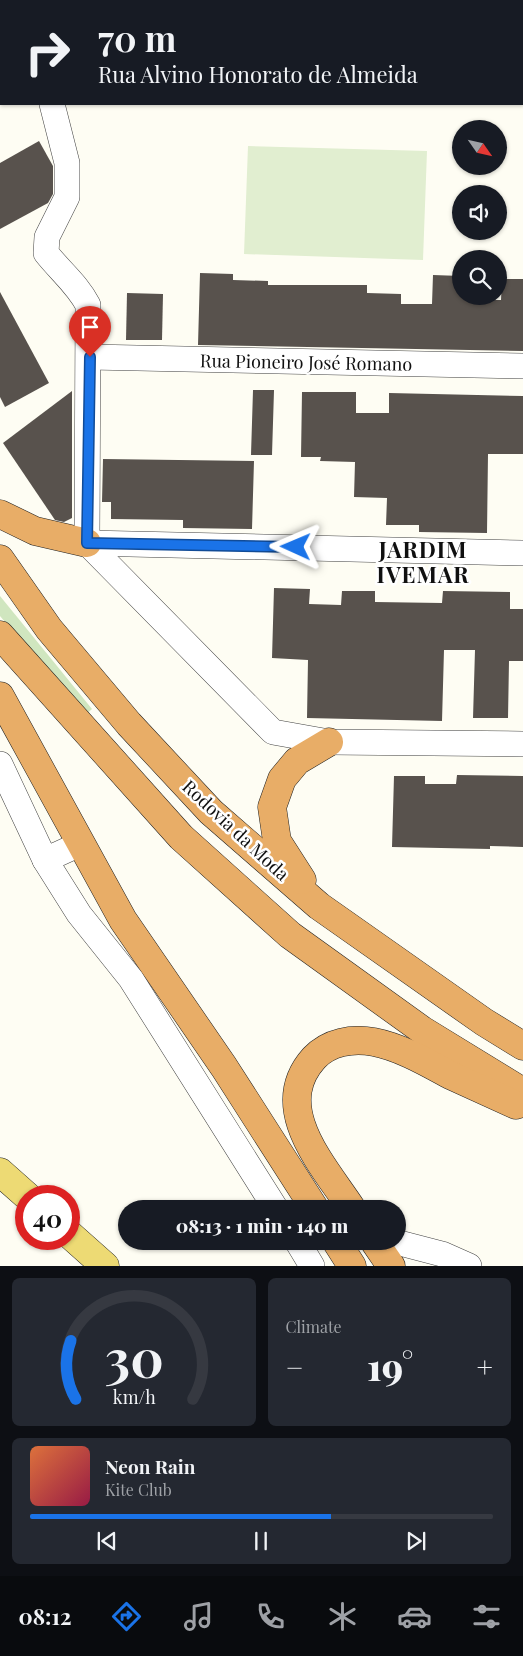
<!DOCTYPE html>
<meta charset="utf-8">
<style>
body{margin:0;font-family:"Playfair Display",serif;background:#242831;color:#f1f3f6;height:100vh;display:flex;flex-direction:column;font-size:19px;white-space:nowrap}
*{box-sizing:border-box;margin:0}
p{font-size:16px;color:#9ea1a6}
.icon{flex:none;width:28px;height:28px;fill:none;stroke:currentColor;stroke-width:2;stroke-linecap:round;stroke-linejoin:round}
.map{position:relative;height:1266px;overflow:hidden}
.side{display:flex;flex-direction:column;gap:12px;padding:12px;background:#0d0f14;flex:1}
.side>*{flex:none}
.hud{position:absolute;left:0px;top:0px;width:524px;height:105px;box-shadow:0 1px 4px #0004;background:#171b24;color:#f1f3f6;overflow:hidden}
.needle{width:32px;rotate:124deg}
.fabs{position:absolute;left:452px;top:120px;display:grid;gap:10px}
.fabs a{display:grid;place-items:center;width:55px;height:55px;border-radius:50%;background:#171b24;box-shadow:0 1px 4px #0004;font-size:25px}
.speed{position:absolute;left:15px;top:1185px;display:flex;gap:10px;font-size:25px;font-weight:700;text-align:center}
.speed>*{display:grid;place-content:center;width:65px;height:65px;border-radius:50%;background:#171b24;box-shadow:0 1px 4px #0004;line-height:1}
.speed .limit{border:8px solid #d22;background:#fff;color:#111}
.pin{position:absolute;display:grid;place-items:center;width:42px;height:42px;color:#fff;margin:-51px -21px;border-radius:50% 50% 50% 0;rotate:-45deg;box-shadow:0 0 5px #0007}
.pin .icon{rotate:45deg}
.me{position:absolute;width:55px;margin:-28px;rotate:271deg;stroke-linejoin:round;filter:drop-shadow(0 0 4px #0008)}
.turn{display:flex;align-items:center;gap:18px;height:105px;padding:0 15px;font-size:22px}
.turn .icon{width:65px;height:65px;stroke-width:2.5}
.turn b{display:block;font-size:35px;line-height:42px}
.big{font-size:38px;font-weight:800;line-height:1.1}
.side .widget{flex:1;display:flex;flex-direction:column;justify-content:center;gap:8px;min-width:0;padding:0 18px;border-radius:8px;background:#242831}
.side .dial{align-items:center;gap:0}
.dial svg{height:130px;overflow:visible;fill:none;stroke:#363941;stroke-width:7;stroke-linecap:round;text-anchor:middle}
.dial text{fill:#f1f3f6;stroke:none}
.song{display:flex;align-items:center;gap:15px}
.cover{width:60px;height:60px;border-radius:8px;background:linear-gradient(135deg,hsl(20 70% 55%),hsl(340 70% 35%))}
.played{height:5px;border-radius:2px;background:linear-gradient(90deg,#1a73e8 65%,#363941 65%)}
.keys{display:flex;justify-content:space-around;direction:ltr}
.heat{display:flex;justify-content:space-between;align-items:center;font-size:28px;direction:ltr}
.side .tiles{flex:1;display:grid;gap:12px;grid-template-columns:1fr 1fr}
.widget:last-child{grid-column:span 2}
.trip{position:absolute;left:118px;top:1200px;width:288px;height:50px;border-radius:25px;background:#171b24;box-shadow:0 1px 4px #0004;font-weight:800;line-height:50px;text-align:center}
.tab-bar{display:flex;height:80px;justify-content:space-around;align-items:center;background:#090b0e;color:#9ea1a6}
.tab-bar .icon{width:35px;height:35px}
.tab-bar .selected{color:#1a73e8}
.tab-bar b{font-size:22px;color:#f1f3f6}
.map>svg:first-child{display:block}
</style>
<div class="map">
<svg width="523" height="1266" viewBox="0 0 523 1266">
<rect width="100%" height="100%" fill="#fefdf3"/>
<polygon fill="#d0e6bf" points="0,596 92,709 84,716 0,616"/>
<polygon fill="#e1eed0" points="248,146 427,151 423,260 244,254"/>
<g fill="#58524d">
<polygon points="39,141 53,166 53,194 48,203 0,229 0,163"/>
<polygon points="200,273 233,274 233,280 268,281 268,285 367,285 367,293 401,294 401,304 432,304 433,275 461,276 461,296 469,296 468,300 501,300 502,279 523,279 523,351 198,345"/>
<polygon points="0,292 49,383 5,407 0,397"/>
<polygon points="127,293 163,294 162,340 126,340"/>
<polygon points="253,390 274,390 272,455 251,455"/>
<polygon points="72,391 72,518 64,522 55,520 3,443"/>
<polygon points="302,392 356,392 356,413 389,413 389,393 523,396 523,454 488,454 487,533 419,532 419,525 386,525 387,498 354,497 355,462 320,461 321,457 301,457"/>
<polygon points="103,459 254,461 252,529 183,528 183,520 111,519 111,502 102,502"/>
<polygon points="274,588 310,589 309,604 341,605 342,591 375,591 375,602 442,603 443,591 510,592 510,609 523,609 523,661 509,661 508,718 473,718 475,650 444,650 442,721 307,718 308,660 272,658"/>
<polygon points="457,775 523,776 523,847 490,846 490,849 392,847 394,776 425,776 425,784 456,784"/>
</g>
<g fill="none" stroke-linecap="round" stroke-linejoin="round">
<defs>
<g id="minor">
<polyline points="21,1 23,0"/>
<polyline points="0,17 1,16"/>
<path d="M52,104L67,163V197L47,237L46,253C61,272 77,284 88,305L87,543L273,732L329,742L523,744"/>
<polyline points="90,357 523,366"/>
<polyline points="87,543 523,553"/>
<polyline points="0,764 45,860 80,844"/>
<polyline points="45,860 79,914 131,979 276,1209"/>
<polyline points="297,1241 312,1266"/>
<polyline points="392,1241 442,1254 469,1266"/>
</g>
<g id="major">
<polyline points="0,1172 27,1196"/>
<polyline points="69,1234 105,1266"/>
</g>
<g id="highway">
<polyline points="0,514 35,531 87,543"/>
<polyline points="0,559 49,629 129,724 211,812 319,906 484,1022 523,1046"/>
<polyline points="0,635 181,837 290,935 422,1030 523,1092"/>
<polyline points="0,696 123,920 224,1067 315,1209"/>
<polyline points="302,880 277,841 272,807 282,779 297,761 329,742"/>
<path d="M352,1209C324,1166 269,1108 314,1058C329,1042 352,1038 374,1042C400,1047 426,1062 450,1075C472,1085 494,1095 516,1105"/>
<polyline points="336,1241 352,1266"/>
<polyline points="374,1241 391,1266"/>
</g>
</defs>
<use href="#minor" stroke="#434343" stroke-width="26"/>
<use href="#major" stroke="#212121" stroke-width="29"/>
<use href="#highway" stroke="#212121" stroke-width="29"/>
<use href="#minor" stroke="#fff" stroke-width="25"/>
<use href="#major" stroke="#edda74" stroke-width="28"/>
<use href="#highway" stroke="#e8ad67" stroke-width="28"/>
</g>
<g fill="none" stroke-linecap="round" stroke-linejoin="round">
<defs>
<polyline id="route" points="90,357 87,543 296,547"/>
</defs>
<use href="#route" stroke="#114b97" stroke-width="12"/>
<use href="#route" stroke="#1a73e8" stroke-width="9"/>
</g>
<g text-anchor="middle" dominant-baseline="central" stroke-width="5" stroke-linejoin="round" paint-order="stroke">
<g font-size="18" fill="#101010" stroke="#fff">
<text transform="translate(306 362) rotate(1)">Rua Pioneiro José Romano</text>
<text transform="translate(236 830) rotate(43)">Rodovia da Moda</text>
</g>
<g font-size="22" font-weight="bold" letter-spacing="1" fill="#101010" stroke="#fff">
<text x="423" y="549">JARDIM<tspan x="423" dy="25">IVEMAR</tspan></text>
</g>
</g>
</svg>
<div class="fabs">
<a><svg class="needle" viewBox="-14 -14 28 28"><path d="M0-13l5 13h-10z" fill="#e53935"/><path d="M0 13l5-13h-10z" fill="#9ea1a6"/></svg></a>
<a><svg class="icon" aria-label="sound" viewBox="0 0 24 24"><path d="M4 9h4l5-4v14l-5-4H4zM17 9q2 3 0 6"/></svg></a>
<a><svg class="icon" aria-label="search" viewBox="0 0 24 24"><circle cx="10" cy="10" r="6"/><path d="M15 15l6 6"/></svg></a>
</div>
<div class="speed"><div class="limit">40</div></div>
<div class="pin" style="left:90px;top:357px;background:#d93025"><svg class="icon" aria-label="arrive" viewBox="0 0 24 24"><path d="M6 21V4h12l-3 4 3 4H6"/></svg></div>
<svg class="me" style="left:296px;top:547px" viewBox="-20 -20 40 40"><path d="M0-17L14 15 0 8-14 15z" fill="#1a73e8" stroke="#fff" stroke-width="4"/></svg>
<div class="trip">08:13 · 1 min · 140 m</div>
<div class="hud">
<div class="turn"><svg class="icon" aria-label="right" viewBox="0 0 24 24"><path d="M7 20v-9h11M14 6l5 5-5 5"/></svg><div><b>70 m</b>Rua Alvino Honorato de Almeida</div></div>
</div>
</div>
<section class="side">
<div class="tiles">
<div class="widget dial"><svg viewBox="0 0 100 80">
<path d="M14 69A42 42 0 1 1 86 69"/>
<path d="M14 69A42 42 0 0 1 11 33" stroke="#1a73e8"/>
<text x="50" y="56" font-size="32" font-weight="700">30</text>
<text x="50" y="72" font-size="11">km/h</text>
</svg></div>
<div class="widget"><p>Climate</p>
<div class="heat"><a>−</a><b class="big">19°</b><a>+</a></div>
</div>
<div class="widget">
<div class="song"><i class="cover"></i><div><b>Neon Rain</b><p>Kite Club</p></div></div>
<div class="played"></div>
<div class="keys"><svg class="icon" aria-label="previous" viewBox="0 0 24 24"><path d="M18 5L8 12l10 7zM5 5v14"/></svg><svg class="icon" aria-label="pause" viewBox="0 0 24 24"><path d="M8 5v14M16 5v14"/></svg><svg class="icon" aria-label="next" viewBox="0 0 24 24"><path d="M6 5l10 7-10 7zM19 5v14"/></svg></div>
</div>
</div>
</section>
<nav class="tab-bar">
<b>08:12</b>
<svg class="icon selected" aria-label="directions" viewBox="0 0 24 24"><path d="M12 3l9 9-9 9-9-9zM9 14v-3h6M13 9l2 2-2 2"/></svg>
<svg class="icon" aria-label="music" viewBox="0 0 24 24"><path d="M9 18V5l10-2v13"/><circle cx="6" cy="18" r="3"/><circle cx="16" cy="16" r="3"/></svg>
<svg class="icon" aria-label="phone" viewBox="0 0 24 24"><path d="M5 4h4l2 5-3 2q2 4 5 5l2-3 5 2v4C11 20 4 13 5 4z"/></svg>
<svg class="icon" aria-label="climate" viewBox="0 0 24 24"><path d="M12 3v18M4 7l16 10M4 17L20 7"/></svg>
<svg class="icon" aria-label="car" viewBox="0 0 24 24"><path d="M5 17H2v-5l4-1 3-4h7l3 4 3 1v5h-3M9 17h6M6 11h13"/><circle cx="7" cy="17" r="2"/><circle cx="17" cy="17" r="2"/></svg>
<svg class="icon" aria-label="filters" viewBox="0 0 24 24"><path d="M4 7h16M4 17h16"/><circle cx="9" cy="7" r="2"/><circle cx="15" cy="17" r="2"/></svg>
</nav>
